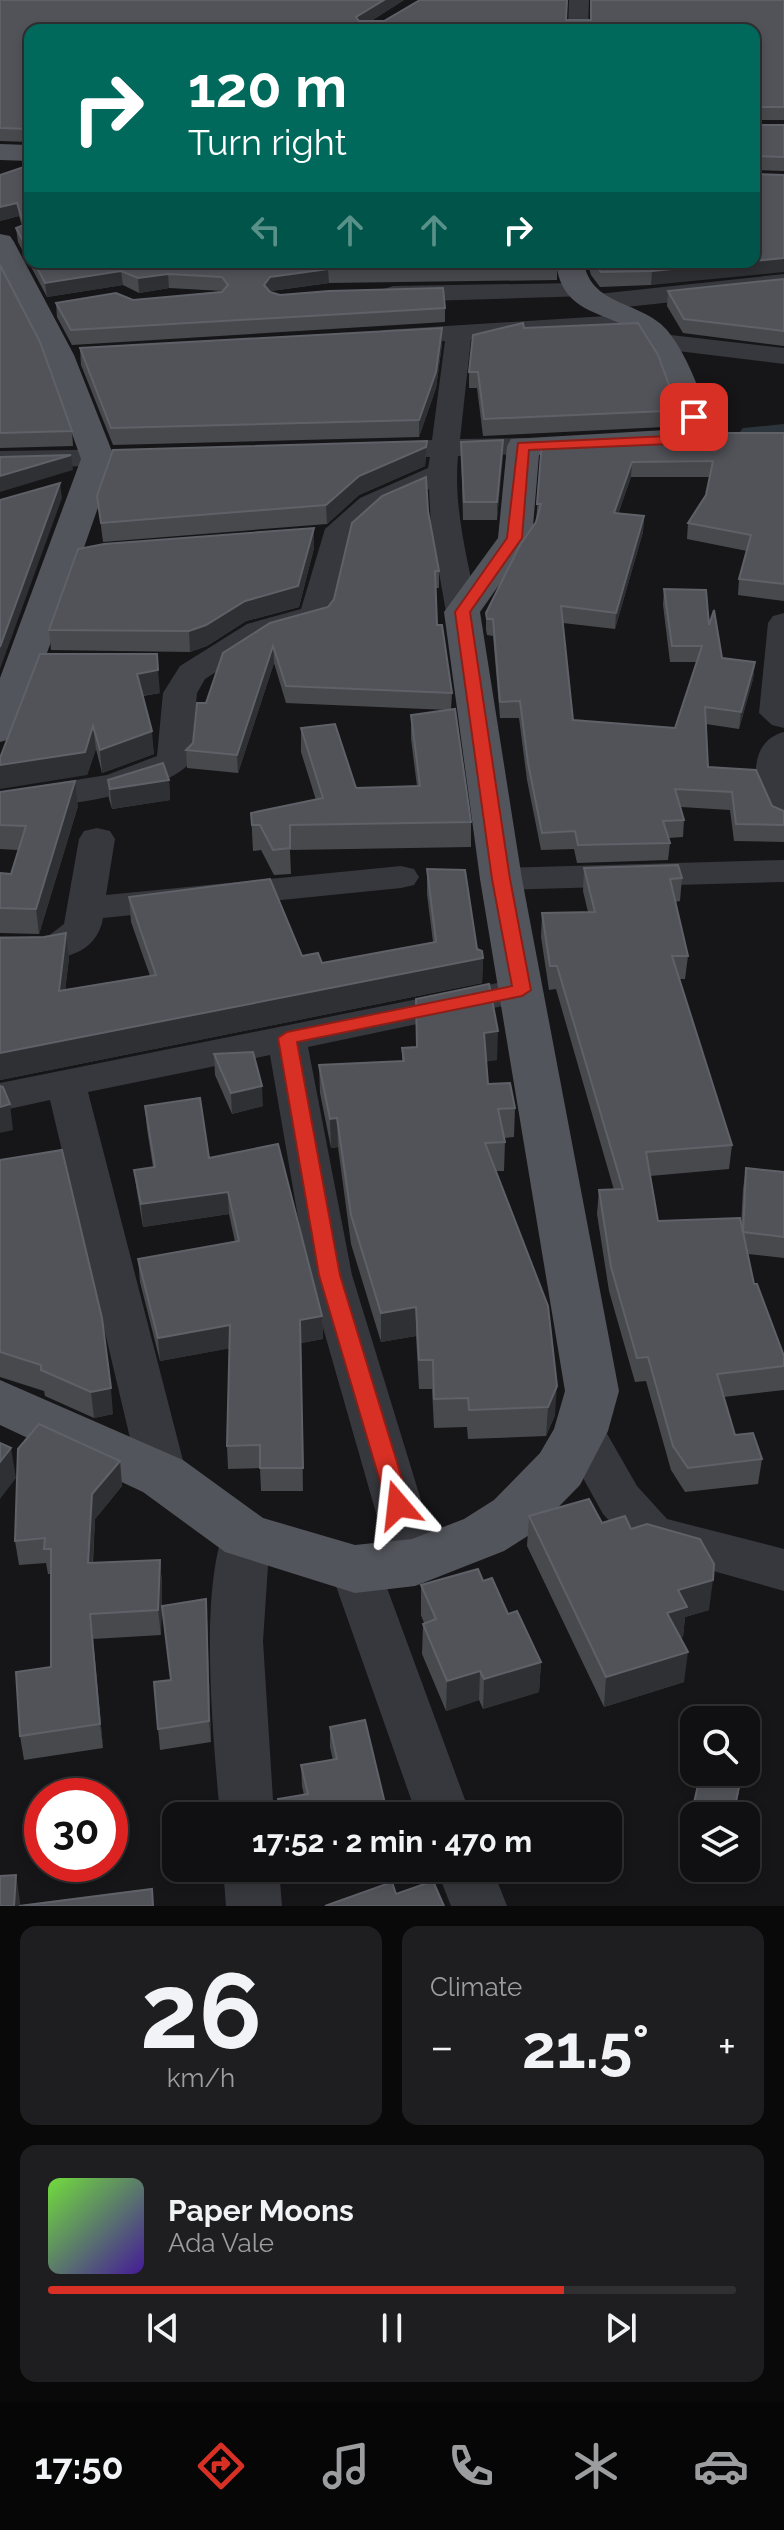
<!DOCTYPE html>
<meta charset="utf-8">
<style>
body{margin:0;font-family:Raleway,sans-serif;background:#1e1e20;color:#f1f3f6;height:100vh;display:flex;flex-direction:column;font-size:30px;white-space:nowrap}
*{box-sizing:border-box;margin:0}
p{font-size:26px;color:#9c9d9f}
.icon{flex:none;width:44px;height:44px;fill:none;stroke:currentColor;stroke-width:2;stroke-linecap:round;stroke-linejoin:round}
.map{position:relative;height:1906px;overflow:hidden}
.side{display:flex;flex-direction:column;gap:20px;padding:20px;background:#09090a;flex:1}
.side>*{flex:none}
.banner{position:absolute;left:24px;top:24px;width:736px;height:244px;border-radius:16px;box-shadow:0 4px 12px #0003,0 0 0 2px #303032;background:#00695c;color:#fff;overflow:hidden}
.fabs{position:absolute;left:680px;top:1706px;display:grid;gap:16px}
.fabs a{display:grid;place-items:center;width:80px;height:80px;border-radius:16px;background:#101012;box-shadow:0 4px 12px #0003,0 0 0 2px #303032;font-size:40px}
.speed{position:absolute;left:24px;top:1778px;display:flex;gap:16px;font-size:40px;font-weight:700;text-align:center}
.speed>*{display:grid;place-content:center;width:104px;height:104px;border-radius:50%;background:#101012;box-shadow:0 4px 12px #0003,0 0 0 2px #303032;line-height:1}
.speed .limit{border:12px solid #d22;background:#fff;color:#111}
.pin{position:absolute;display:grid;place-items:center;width:68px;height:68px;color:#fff;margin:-34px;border-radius:16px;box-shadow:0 4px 12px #0006}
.me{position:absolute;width:88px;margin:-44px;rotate:343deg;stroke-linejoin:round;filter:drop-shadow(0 0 6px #0008)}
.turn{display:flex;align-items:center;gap:28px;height:168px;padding:0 32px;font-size:36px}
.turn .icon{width:104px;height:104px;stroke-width:2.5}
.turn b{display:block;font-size:56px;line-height:68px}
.lanes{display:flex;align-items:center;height:76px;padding:0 32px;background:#0003;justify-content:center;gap:40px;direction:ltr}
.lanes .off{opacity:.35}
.big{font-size:60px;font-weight:700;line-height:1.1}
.side .card{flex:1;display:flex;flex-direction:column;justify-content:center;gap:12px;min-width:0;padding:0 28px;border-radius:16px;background:#1e1e20}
.side .dial{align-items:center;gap:0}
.dial b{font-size:104px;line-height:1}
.song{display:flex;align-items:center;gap:24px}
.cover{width:96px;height:96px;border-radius:12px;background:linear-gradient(135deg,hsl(100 70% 55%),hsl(260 70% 35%))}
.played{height:8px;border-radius:4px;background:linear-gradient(90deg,#d93025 75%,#303032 75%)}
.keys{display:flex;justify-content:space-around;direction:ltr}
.heat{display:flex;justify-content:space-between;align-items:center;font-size:44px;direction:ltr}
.side .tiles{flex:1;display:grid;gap:20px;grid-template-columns:1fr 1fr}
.card:last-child{grid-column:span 2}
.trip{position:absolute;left:162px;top:1802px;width:460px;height:80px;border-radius:16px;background:#101012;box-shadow:0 4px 12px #0003,0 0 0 2px #303032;font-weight:700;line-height:80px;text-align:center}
.tabs{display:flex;height:128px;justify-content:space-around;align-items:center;background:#060607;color:#9c9d9f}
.tabs .icon{width:56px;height:56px}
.tabs .current{color:#d93025}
.tabs b{font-size:36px;color:#f1f3f6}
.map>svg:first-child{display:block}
</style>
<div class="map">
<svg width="784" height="1906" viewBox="0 0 784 1906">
<rect width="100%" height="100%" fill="#161618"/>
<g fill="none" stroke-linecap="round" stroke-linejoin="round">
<polygon fill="#2c353c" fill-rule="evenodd" points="784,424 784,440 743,438 739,433 743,428"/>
<g fill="#37383d" fill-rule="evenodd">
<polygon points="569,0 589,0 588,30 568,30"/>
<polygon points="784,274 784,290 598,310 589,307 585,302 589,297 598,294"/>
<polygon points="578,283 587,286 591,291 587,296 393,302 384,299 380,294 384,289 393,286"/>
<path d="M637,314L646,317L650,322L646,327L471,339L460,439L523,438L533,440L537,446L533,452L523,454L458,456C453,508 468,561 478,612L473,619L462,621L451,619L446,612L431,527L429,489L380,510L350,538L331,615L326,622L269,638L205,679L197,693L191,761C167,796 42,807 0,814V792L107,775L157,756L163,693L180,666L247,624L301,609L325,529L360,498L428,468L430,457L365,456L361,450L365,444L432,440L445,341L392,344L383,342L379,336L383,330Z"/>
<polygon points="662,334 784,348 784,364 653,348 649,342 653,336"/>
<polygon points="133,449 143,452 147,458 143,464 0,469 0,451"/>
<polygon points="784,613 784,728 772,725 759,713 768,623 773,616"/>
<path d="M784,732V826L772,822C753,796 744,742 784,732Z"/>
<path d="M97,828L110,831L115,839L106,895L401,866L414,869L419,877L414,885L401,888L103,918C95,966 36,961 0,960V936L47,937L64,924L79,839L84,831Z"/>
<polygon points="784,860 784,882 501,890 488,887 483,879 488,871 501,868"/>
<polygon points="522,978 536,981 541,990 536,999 308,1047 352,1275 440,1562 433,1576 415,1582 397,1576 390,1562 308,1275 270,1055 88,1092 187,1476 180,1490 163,1495 146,1490 139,1476 50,1100 0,1111 0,1083"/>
<polygon points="581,1413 598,1418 637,1486 667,1519 784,1549 784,1591 635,1549 603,1514 557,1431 564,1418"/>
<path d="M245,1516L262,1522L270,1536L263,1641L274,1816H220C214,1745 197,1582 228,1522Z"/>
<polygon points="355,1548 373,1554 380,1569 471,1816 417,1816 330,1569 337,1554"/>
<polygon points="223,1868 279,1868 282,1906 226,1906"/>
<polygon points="436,1868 492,1868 507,1906 451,1906"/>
</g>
<g fill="#53555c" fill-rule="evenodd">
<polygon points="0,144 30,145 30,161 0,160"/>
<polygon points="0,234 10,236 14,242 74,355 115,459 20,730 14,738 0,742 0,678 81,459 44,355 0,270"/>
<path d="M556,262H584C590,306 641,301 666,329C687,353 701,394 711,424L696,441L670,450L539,455L532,538L480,612L522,879L619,1391L608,1431L580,1485L534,1532L504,1551L415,1586L355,1593L225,1552L143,1492L0,1425V1380L183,1460L263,1518L355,1545L412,1539L464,1519L494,1500L540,1453L554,1429L565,1391L480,879L444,612L498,538L507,446L511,439L665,430L678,422C670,397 660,362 644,342C618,308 562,322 556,262Z"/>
</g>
</g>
<g fill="#47494d">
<polygon points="0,0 404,0 371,21 590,20 784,0 784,120 754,120 754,30 30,30 30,142 0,141"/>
<polygon points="754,125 784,125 784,171 754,170"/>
<polygon points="30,165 30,262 557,262 557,280 329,283 271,291 270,292 280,295 445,308 445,322 72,345 57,317 56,303 133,300 223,291 169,288 139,293 123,285 47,297 18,242 16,228 22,226 19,216 0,221 0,175"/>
<polygon points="587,262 754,262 651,285 600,287 591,275"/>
<polygon points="0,265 72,431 73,446 0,448"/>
<polygon points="784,279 784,346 683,333 667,306 668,291"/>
<polygon points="638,323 674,421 664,427 483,436 477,388 469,388 469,372 524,328"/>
<polygon points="442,344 436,388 419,437 113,445 81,365 80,348"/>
<polygon points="784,433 784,601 738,595 739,579 747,551 687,539 688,523 706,495 710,477 631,477 618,514 644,516 643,532 615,629 563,623 573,720 675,728 697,662 670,662 663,605 664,589 709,625 722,658 755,662 753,679 739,729 706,724 708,767 772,806 784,811 784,842 734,841 730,810 681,807 684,820 683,837 668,838 670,843 668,860 577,863 574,849 541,850 527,780 519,718 500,718 493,636 487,635 486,630 486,613 536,522 542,442"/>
<polygon points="503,440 497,520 463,520 461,442"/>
<polygon points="427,441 425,466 359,495 327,524 103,542 97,496"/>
<polygon points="428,511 439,571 439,588 435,588 437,625 452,693 451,710 471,822 471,847 290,850 291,874 274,875 261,850 253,851 251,813 316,800 301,752 301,728 356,788 417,786 411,739 411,715 448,710 286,703 274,663 238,773 187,768 186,750 193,743 223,653 328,607"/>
<polygon points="314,528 314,548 299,607 246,621 207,646 190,652 51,650 49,630"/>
<polygon points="40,654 160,693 143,696 154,754 102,773 96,749 87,775"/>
<polygon points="108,780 169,780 170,800 112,809 109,799"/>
<polygon points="0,792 78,806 39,934 0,933 0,873 11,874 18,850 0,849"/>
<polygon points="584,868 682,878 680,901 675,902 688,956 685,979 679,979 732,1145 729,1169 650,1176 658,1221 741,1226 743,1189 746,1168 784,1172 784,1258 748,1254 754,1284 784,1356 784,1390 724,1397 735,1435 762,1459 758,1484 685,1492 671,1470 646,1381 635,1382 609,1291 597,1214 599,1190 614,1190 556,989 549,990 541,937 542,913 588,912 583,891"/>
<polygon points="427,869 483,958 482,983 0,1080 0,938 69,958 65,990 150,976 131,922 129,897 322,963 433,942 427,894"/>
<polygon points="416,999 497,1060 486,1061 488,1084 515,1108 514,1137 504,1138 505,1142 504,1171 495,1171 555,1415 546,1436 468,1439 467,1427 434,1428 432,1389 419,1389 416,1336 381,1342 351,1244 338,1147 331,1148 320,1093 319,1065 402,1061 402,1048 416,1047"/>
<polygon points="214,1054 263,1106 232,1114 215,1075"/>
<polygon points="145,1106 209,1158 322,1316 323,1339 301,1343 303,1491 261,1491 260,1468 228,1469 227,1446 230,1348 160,1361 140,1282 138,1259 235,1242 229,1214 143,1227 137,1192 134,1170 153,1167 147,1129"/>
<polygon points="0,1160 113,1414 94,1418 45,1396 44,1391 0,1377"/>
<polygon points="120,1461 122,1486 95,1519 93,1563 160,1560 162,1585 161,1635 93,1639 103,1748 24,1760 20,1736 51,1667 51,1574 48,1574 46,1563 19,1565 15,1541"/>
<polygon points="529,1516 602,1523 631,1529 709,1610 685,1617 683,1637 680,1638 684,1682 604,1707 527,1546"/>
<polygon points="483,1581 508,1614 541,1662 539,1692 483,1709 479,1700 446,1711 422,1654 423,1624 424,1623 421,1615 421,1585"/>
<polygon points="207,1620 211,1742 160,1750 154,1682 170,1680"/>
<polygon points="330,1727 388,1816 279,1816 278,1799 304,1795 302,1786 301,1765 333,1760 330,1747"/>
<polygon points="701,1772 743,1772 734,1816 694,1816 694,1829 690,1828 693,1807"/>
</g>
<g fill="#2f3033">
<polygon points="384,0 404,0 356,30 356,17"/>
<polygon points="17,203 19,216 0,221 0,207"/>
<polygon points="784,258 784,272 651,285 652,271 742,262 754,262 754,261"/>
<polygon points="328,269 329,283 271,291 264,299 264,285 270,277"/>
<polygon points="121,271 123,285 47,297 45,283"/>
<polygon points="168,274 169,288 139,293 138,278"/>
<polygon points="442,328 442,344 436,388 419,437 419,420"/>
<polygon points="676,404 674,421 664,427 665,411"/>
<polygon points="503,440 503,458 497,520 497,502"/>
<polygon points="427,441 425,466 359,495 327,524 326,505 359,476"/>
<polygon points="71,455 73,470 0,492 0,476"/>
<polygon points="632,462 631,477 613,529 614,513"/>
<polygon points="60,483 62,498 0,669 0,647"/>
<polygon points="644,516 643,532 615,629 616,613"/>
<polygon points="314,528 314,548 299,607 246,621 207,646 190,652 189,631"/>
<polygon points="273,646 274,663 238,773 237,755"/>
<polygon points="755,662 753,679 739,729 741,712"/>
<polygon points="158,670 160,693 139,696 137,674"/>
<polygon points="93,726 96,749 87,775 0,789 0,765"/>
<polygon points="152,731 154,754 102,773 100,750"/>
<polygon points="169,780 170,800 112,809 110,789"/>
<polygon points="75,781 78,806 39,934 36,909"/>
<polygon points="66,933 69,958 62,1017 59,991"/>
<polygon points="483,958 482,983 0,1080 0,1053"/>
<polygon points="498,1031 497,1060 483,1062 484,1033"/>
<polygon points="262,1086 263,1106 232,1114 231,1093"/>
<polygon points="10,1104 13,1130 0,1133 0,1107"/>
<polygon points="337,1118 338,1147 331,1148 330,1119"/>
<polygon points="228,1192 229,1214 143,1227 141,1204"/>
<polygon points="416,1307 416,1336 381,1342 381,1313"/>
<polygon points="322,1316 323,1339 301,1343 303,1491 300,1320"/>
<polygon points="230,1325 232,1348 160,1361 158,1338"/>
<polygon points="557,1386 555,1415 546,1436 548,1407"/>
<polygon points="111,1388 113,1414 94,1418 91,1392"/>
<polygon points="11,1448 16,1478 0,1499 0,1462"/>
<polygon points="120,1461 122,1486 95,1519 91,1588 88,1563 92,1494"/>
<polygon points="160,1560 162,1585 161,1635 158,1610"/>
<polygon points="713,1580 709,1610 685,1617 683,1637 664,1643 667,1613 678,1590"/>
<polygon points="206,1599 207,1620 211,1742 209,1721"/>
<polygon points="90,1614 93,1639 103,1748 100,1724"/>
<polygon points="688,1652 684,1682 604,1707 606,1677"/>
<polygon points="541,1662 539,1692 483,1709 484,1679"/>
<polygon points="480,1671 479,1700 446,1711 447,1681"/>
<polygon points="16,1875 20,1901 20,1906 14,1906"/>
</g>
<g fill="#525359" stroke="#5f6168" stroke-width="2">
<polygon points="0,0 384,0 356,17 359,21 384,21 420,0 567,0 566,20 591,20 591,0 784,0 784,107 754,107 754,30 30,30 30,133 29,129 0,128"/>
<polygon points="754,125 784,125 784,157 754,156"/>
<polygon points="30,165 30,254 16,228 24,225 17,203 0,207 0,175"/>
<polygon points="754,174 784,175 784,258 754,261"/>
<polygon points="34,262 557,262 558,266 328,269 270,277 264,285 270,292 280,295 329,291 443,288 445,308 71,330 56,303 116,293 133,300 222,292 228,285 222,277 168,274 138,278 121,271 45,283"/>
<polygon points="593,262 742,262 652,271 601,272"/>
<polygon points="0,265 40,342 72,431 0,433"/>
<polygon points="784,279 784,331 684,319 668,291"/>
<polygon points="523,323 524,328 638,323 658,355 676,404 665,411 484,419 478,372 469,372 473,335"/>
<polygon points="442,328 436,372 419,420 111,428 80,348"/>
<polygon points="684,433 784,433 784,584 739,579 751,535 688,523 706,495 713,461 632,462 614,513 644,516 616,613 561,606 573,720 675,728 702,646 672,646 664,589 706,590 709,625 714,610 722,658 755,662 741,712 705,707 708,767 756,770 772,806 784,811 784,825 736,824 732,792 675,789 684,820 663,821 670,843 578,845 575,831 542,833 528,763 520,701 500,702 493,619 487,619 486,613 520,545 536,522 541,504 537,504 542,442 671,438"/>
<polygon points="503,440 497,502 464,502 461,442"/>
<polygon points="427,441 426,447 359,476 326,505 101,523 97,496 113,450"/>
<polygon points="71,455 0,476 0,457"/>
<polygon points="426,477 428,511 439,571 435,571 437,625 442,625 452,693 286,686 273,646 237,755 186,750 193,743 197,703 206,703 223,653 270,623 328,607 334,599 352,523 382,496"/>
<polygon points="60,483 0,647 0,500"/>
<polygon points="314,528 298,586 245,601 206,625 189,631 49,630 78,549 104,544"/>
<polygon points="40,654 157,654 158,670 137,674 152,731 100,750 93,726 85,752 0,765 0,758"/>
<polygon points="455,709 471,822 290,825 290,848 273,850 260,825 252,825 251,813 323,798 301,728 335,724 356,788 420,786 411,715"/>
<polygon points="163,763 169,780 110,789 108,780"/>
<polygon points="75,781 36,909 0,908 0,873 11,874 26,826 0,825 0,792"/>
<polygon points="678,865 682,878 670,879 688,956 672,956 732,1145 646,1152 658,1221 740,1218 754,1284 757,1284 784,1356 784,1366 717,1374 735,1435 753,1433 762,1459 688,1468 673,1446 648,1357 637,1358 611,1267 599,1190 623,1189 557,966 550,966 542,913 595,912 584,868"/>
<polygon points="427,869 465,870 477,949 482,951 483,958 0,1053 0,938 44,937 66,933 59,991 156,975 129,897 270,879 302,956 318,953 322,963 436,942"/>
<polygon points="489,984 498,1031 484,1033 488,1084 510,1083 515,1108 498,1109 505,1142 485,1143 548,1306 557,1386 548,1407 469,1410 468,1398 434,1399 433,1360 419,1360 416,1307 381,1313 351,1215 337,1118 330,1119 319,1065 404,1061 402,1048 417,1047 416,999"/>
<polygon points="253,1052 262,1086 231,1093 214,1054"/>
<polygon points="0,1086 3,1087 10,1104 0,1107"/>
<polygon points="200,1098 209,1158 278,1144 322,1316 300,1320 303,1468 260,1468 260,1445 227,1446 230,1325 158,1338 138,1259 239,1241 228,1192 141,1204 134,1170 155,1167 145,1106"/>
<polygon points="62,1150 102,1318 111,1388 91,1392 41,1370 41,1365 0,1352 0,1160"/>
<polygon points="746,1168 784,1172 784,1237 743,1232"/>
<polygon points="39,1424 120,1461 92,1494 88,1563 160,1560 158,1610 90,1614 100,1724 20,1736 16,1672 51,1667 51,1549 44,1549 45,1538 15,1541 18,1449"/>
<polygon points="0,1443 11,1448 0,1462"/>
<polygon points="589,1499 602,1523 625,1516 631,1529 647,1524 700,1539 714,1564 713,1580 678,1590 687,1607 667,1613 688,1652 606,1677 529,1516"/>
<polygon points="478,1569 483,1581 492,1578 508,1614 517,1611 541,1662 484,1679 480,1671 447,1681 423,1624 436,1619 421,1585"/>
<polygon points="206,1599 209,1721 158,1729 154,1682 171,1680 162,1606"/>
<polygon points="365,1720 388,1816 282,1816 278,1799 308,1794 301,1765 337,1759 330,1727"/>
<polygon points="701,1772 742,1772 733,1816 693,1807"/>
<polygon points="16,1875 14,1906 0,1906 0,1876"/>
<polygon points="433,1881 444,1906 325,1906 392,1882 396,1894"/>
<polygon points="152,1889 153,1906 19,1906"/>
</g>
<path fill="#d93025" stroke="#8d1f18" stroke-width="2" d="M689,414H698L701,424L690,437L670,444L529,450L522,538L470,612L510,879L531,990L522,996L297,1042L340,1275L410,1505L406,1511L398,1514L390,1511L387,1505L319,1275L278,1038L287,1032L512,986L492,879L455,612L507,538L518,443L668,436C685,430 683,429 689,414Z"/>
</svg>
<div class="fabs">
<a><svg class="icon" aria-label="search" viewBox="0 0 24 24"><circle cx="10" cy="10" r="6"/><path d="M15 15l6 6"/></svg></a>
<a><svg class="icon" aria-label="layers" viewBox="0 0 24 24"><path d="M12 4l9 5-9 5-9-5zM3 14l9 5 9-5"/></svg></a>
</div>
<div class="speed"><div class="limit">30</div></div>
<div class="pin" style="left:694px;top:417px;background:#d93025"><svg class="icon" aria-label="arrive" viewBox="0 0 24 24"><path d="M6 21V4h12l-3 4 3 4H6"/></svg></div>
<svg class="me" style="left:398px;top:1505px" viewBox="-20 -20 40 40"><path d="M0-17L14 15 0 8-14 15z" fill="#d93025" stroke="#fff" stroke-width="4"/></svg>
<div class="trip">17:52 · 2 min · 470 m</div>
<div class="banner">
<div class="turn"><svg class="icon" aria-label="right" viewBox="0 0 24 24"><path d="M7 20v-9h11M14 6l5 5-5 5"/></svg><div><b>120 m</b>Turn right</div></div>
<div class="lanes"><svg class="icon off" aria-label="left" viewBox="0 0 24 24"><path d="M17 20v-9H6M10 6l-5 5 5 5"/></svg><svg class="icon off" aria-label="ahead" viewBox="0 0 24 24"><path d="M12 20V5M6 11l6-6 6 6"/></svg><svg class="icon off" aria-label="ahead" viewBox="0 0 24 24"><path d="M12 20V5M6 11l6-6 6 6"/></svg><svg class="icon" aria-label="right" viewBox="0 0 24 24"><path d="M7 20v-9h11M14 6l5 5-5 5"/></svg></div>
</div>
</div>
<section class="side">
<div class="tiles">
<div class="card dial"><b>26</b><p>km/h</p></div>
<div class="card"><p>Climate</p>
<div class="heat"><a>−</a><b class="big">21.5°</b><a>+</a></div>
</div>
<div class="card">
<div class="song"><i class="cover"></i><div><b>Paper Moons</b><p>Ada Vale</p></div></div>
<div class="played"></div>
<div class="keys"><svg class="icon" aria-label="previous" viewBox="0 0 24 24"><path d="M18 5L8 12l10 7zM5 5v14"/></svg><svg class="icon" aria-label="pause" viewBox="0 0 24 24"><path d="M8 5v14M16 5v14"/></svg><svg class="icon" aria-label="next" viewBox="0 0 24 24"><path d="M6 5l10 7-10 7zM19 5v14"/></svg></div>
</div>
</div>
</section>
<nav class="tabs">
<b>17:50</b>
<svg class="icon current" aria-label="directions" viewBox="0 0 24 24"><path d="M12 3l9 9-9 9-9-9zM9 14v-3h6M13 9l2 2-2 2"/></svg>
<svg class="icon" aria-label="music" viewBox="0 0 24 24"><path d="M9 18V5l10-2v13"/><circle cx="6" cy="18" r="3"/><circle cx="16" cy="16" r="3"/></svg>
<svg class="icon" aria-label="phone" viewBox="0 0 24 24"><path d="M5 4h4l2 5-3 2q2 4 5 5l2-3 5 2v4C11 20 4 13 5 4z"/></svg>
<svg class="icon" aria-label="climate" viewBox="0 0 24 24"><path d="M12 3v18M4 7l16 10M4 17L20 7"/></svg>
<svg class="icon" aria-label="car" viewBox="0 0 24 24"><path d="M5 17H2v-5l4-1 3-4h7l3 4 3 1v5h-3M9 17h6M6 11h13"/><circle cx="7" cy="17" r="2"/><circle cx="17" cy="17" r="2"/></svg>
</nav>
